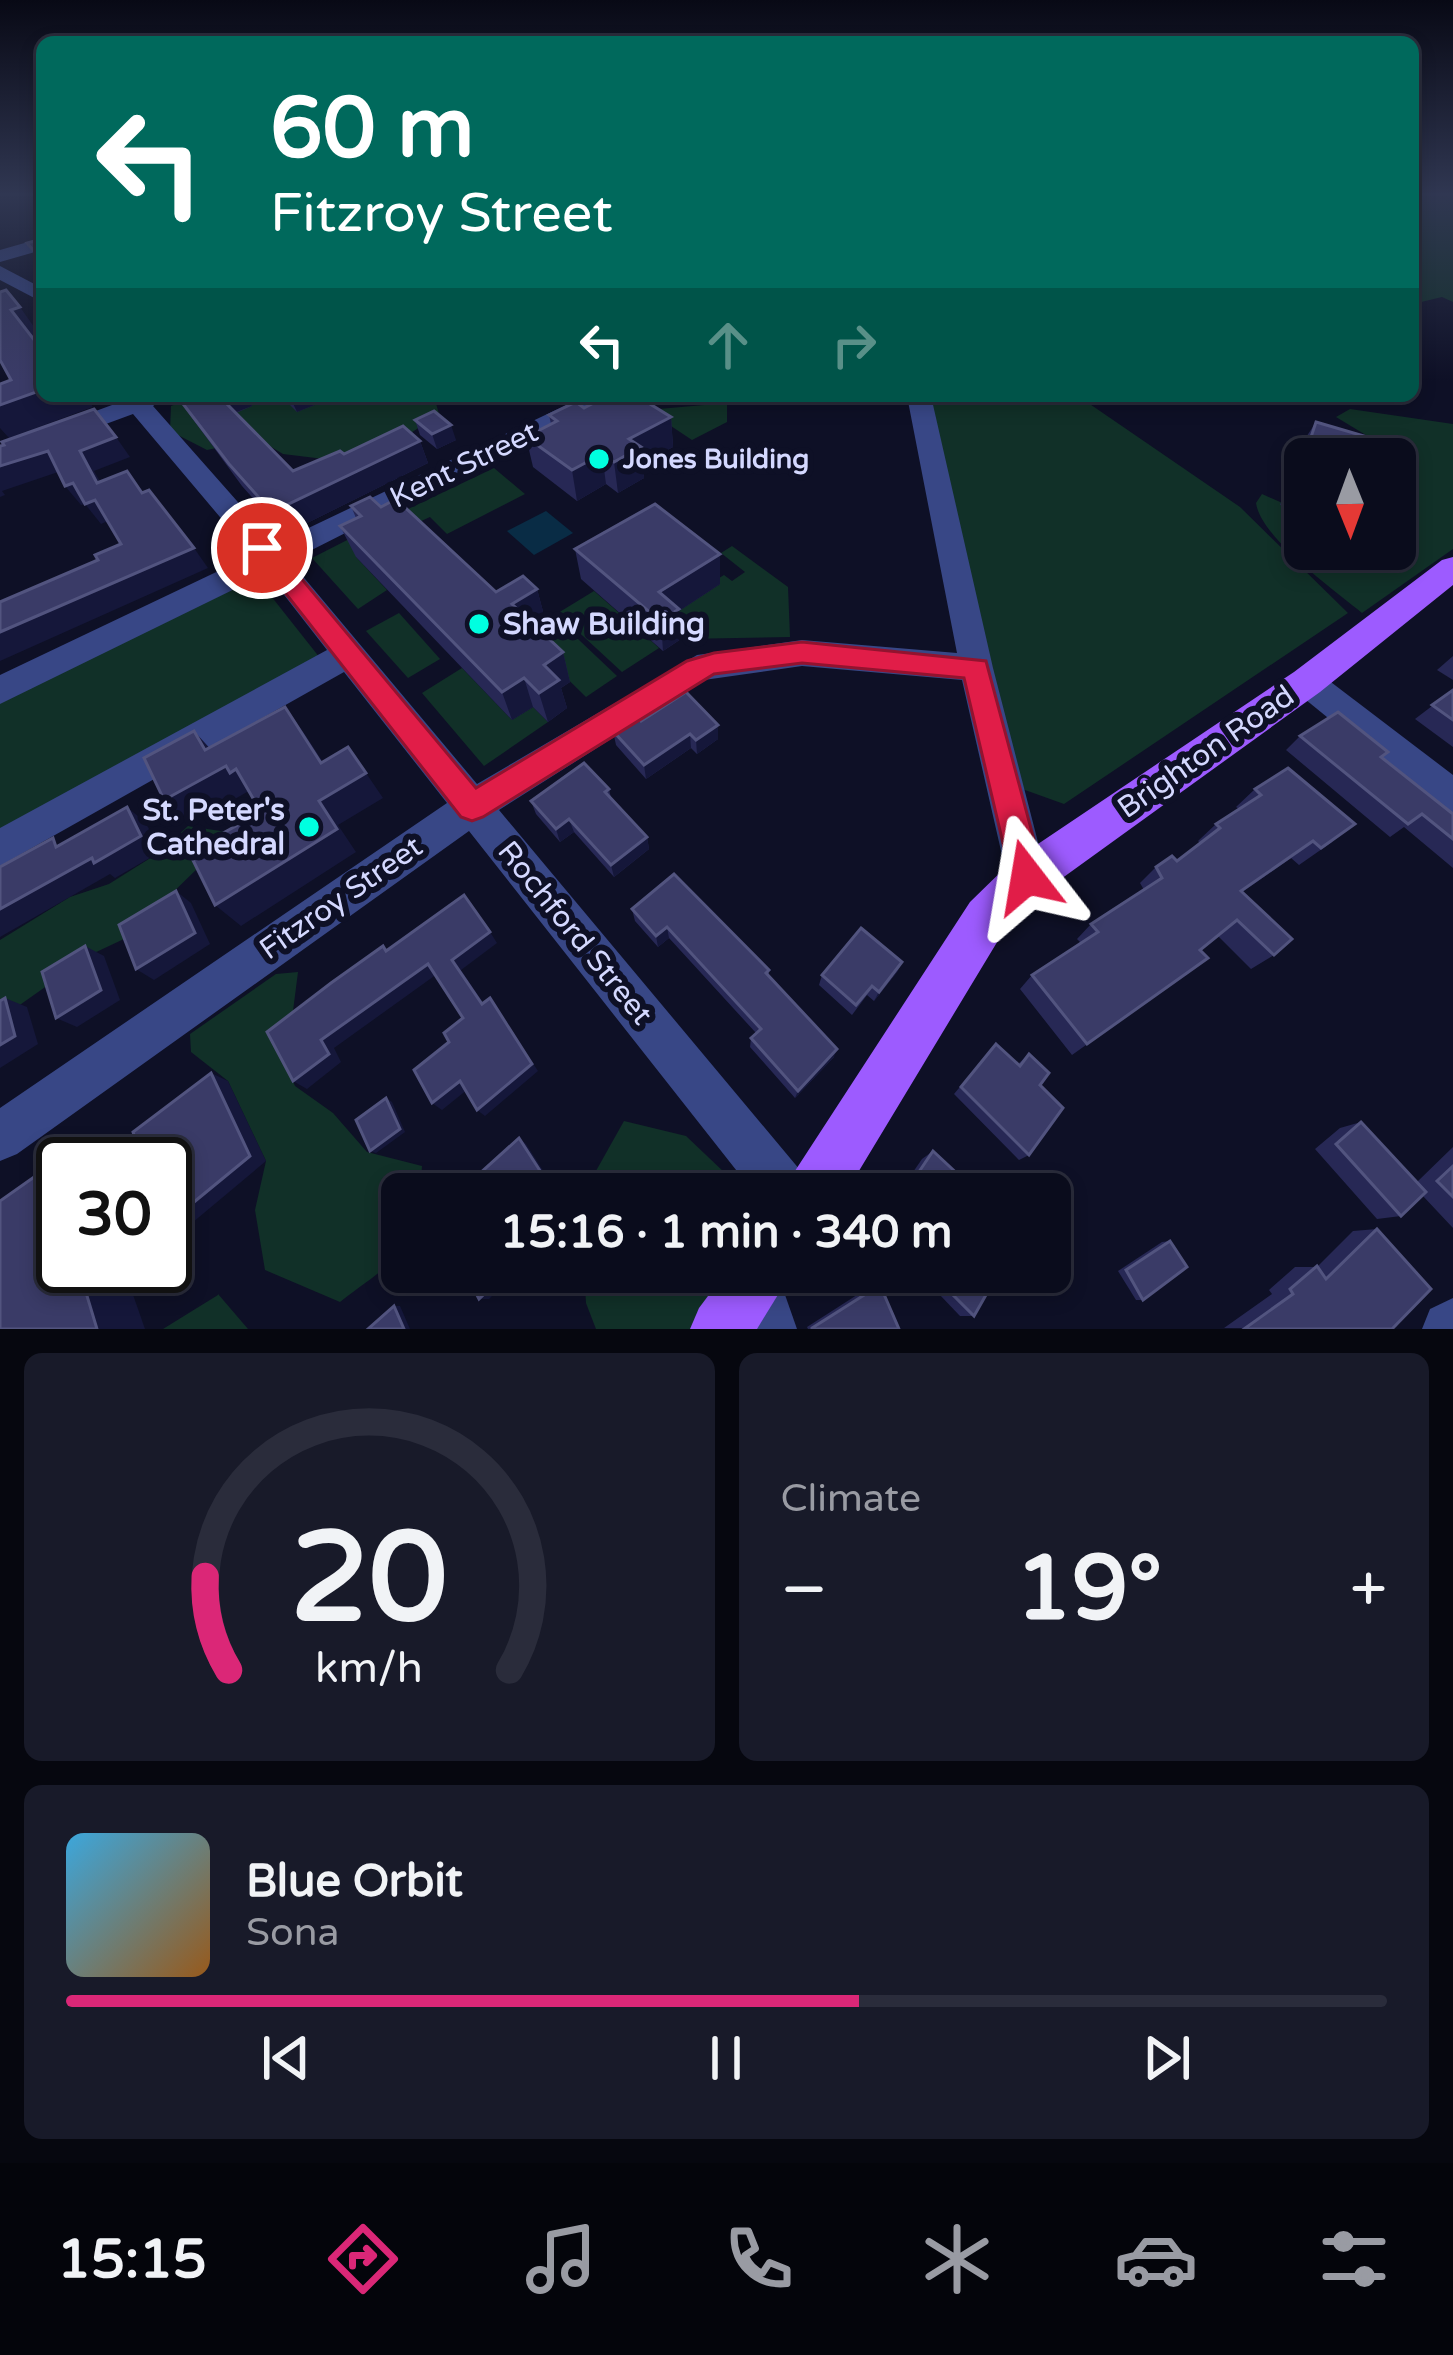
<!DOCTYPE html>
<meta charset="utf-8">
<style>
body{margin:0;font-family:"Varela Round",sans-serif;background:#181a29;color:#f1f3f6;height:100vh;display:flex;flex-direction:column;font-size:45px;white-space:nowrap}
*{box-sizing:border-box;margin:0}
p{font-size:39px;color:#999ba3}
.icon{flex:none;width:66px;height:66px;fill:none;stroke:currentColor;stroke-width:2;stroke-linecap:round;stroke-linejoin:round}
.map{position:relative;height:1329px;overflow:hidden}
.drawer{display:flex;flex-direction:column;gap:24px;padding:24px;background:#06070f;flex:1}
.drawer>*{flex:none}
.hud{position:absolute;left:36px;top:36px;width:1383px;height:366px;border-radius:18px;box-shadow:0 6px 18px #0003,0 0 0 3px #2a2c3b;background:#00695c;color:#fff;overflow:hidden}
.needle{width:78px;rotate:179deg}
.fabs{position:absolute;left:1284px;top:438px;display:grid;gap:24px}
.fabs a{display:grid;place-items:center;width:132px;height:132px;border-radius:18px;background:#0a0c1c;box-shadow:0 6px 18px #0003,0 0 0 3px #2a2c3b;font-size:60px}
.speed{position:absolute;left:36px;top:1137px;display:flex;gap:24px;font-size:60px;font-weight:700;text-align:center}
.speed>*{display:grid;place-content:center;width:156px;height:156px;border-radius:50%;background:#0a0c1c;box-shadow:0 6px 18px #0003,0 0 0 3px #2a2c3b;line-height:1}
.speed .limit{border:6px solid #111;border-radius:18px;background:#fff;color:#111}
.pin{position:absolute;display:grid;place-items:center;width:102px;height:102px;color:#fff;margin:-51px;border:6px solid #fff;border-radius:50%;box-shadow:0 3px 12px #0007}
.me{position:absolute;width:132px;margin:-66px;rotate:346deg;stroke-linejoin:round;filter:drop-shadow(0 0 9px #0008)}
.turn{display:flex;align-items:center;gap:42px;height:252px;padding:0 36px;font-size:54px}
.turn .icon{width:156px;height:156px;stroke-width:2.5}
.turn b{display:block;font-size:84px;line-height:102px}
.lanes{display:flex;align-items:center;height:114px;padding:0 36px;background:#0003;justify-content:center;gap:60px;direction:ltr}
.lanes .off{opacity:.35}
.big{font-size:90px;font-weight:700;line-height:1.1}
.drawer .widget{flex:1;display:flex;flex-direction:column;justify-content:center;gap:18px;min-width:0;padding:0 42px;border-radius:18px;background:#181a29}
.drawer .dial{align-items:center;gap:0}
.dial svg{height:312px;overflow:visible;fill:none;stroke:#2a2c3b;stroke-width:7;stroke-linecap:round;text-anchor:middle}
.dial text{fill:#f1f3f6;stroke:none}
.song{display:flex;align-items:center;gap:36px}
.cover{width:144px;height:144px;border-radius:18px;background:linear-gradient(135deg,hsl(200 70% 55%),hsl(30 70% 35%))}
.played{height:12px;border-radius:6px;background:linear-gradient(90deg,#db2777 60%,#2a2c3b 60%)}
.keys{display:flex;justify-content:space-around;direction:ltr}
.heat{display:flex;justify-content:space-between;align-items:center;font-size:66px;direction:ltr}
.drawer .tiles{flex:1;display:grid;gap:24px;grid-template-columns:1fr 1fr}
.widget:last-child{grid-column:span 2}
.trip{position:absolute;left:381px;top:1173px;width:690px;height:120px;border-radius:18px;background:#0a0c1c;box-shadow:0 6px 18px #0003,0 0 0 3px #2a2c3b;font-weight:700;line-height:120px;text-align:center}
.menu{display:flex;height:192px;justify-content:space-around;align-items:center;background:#04050b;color:#999ba3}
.menu .icon{width:84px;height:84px}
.menu .selected{color:#db2777}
.menu b{font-size:54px;color:#f1f3f6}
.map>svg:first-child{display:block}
</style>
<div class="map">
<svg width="1453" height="1329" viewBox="0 0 1453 1329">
<rect width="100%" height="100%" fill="#0e1026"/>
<g fill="#113028">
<polygon points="1413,195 1453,195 1453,302 1442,297 1413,304"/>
<polygon points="196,396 441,396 435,400 439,414 365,464 283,454 258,439 207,450 170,431 171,406"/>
<polygon points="930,396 1085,396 1081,398 1240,507 1348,613 1064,804 1011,785"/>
<polygon points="727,403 727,422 692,440 647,410"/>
<path d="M1350,409L1453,424V549L1362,613C1333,589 1261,538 1256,503L1262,494L1305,513V549H1395V459H1347L1384,446L1336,417Z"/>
<polygon points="494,468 525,494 447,534 430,517 417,523 404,511"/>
<polygon points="400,513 356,557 387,590 358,609 312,558"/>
<polygon points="732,546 788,587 790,637 681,639 662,622 720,584 716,580 724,575 732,581 745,572 721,553"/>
<polygon points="256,577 320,658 0,836 0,702"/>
<polygon points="594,591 643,634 650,630 650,640 659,648 622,672 558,613"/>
<polygon points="399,613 440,659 408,678 366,631"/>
<polygon points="560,622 617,676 586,697 529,641"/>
<polygon points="462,668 512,720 533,707 548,722 484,766 422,693"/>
<polygon points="188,826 227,832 201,865 126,938 92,954 14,1009 0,1042 0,940 70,897 109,884 160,852"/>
<path d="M298,972L293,1011L274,1038L295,1086L333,1113L367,1152L422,1166L420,1194H402C402,1268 396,1258 340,1302L265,1270L255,1210L266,1161L228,1081L191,1052L190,1034L276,974Z"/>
<polygon points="624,1121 686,1136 747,1194 589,1194 592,1178"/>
<polygon points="584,1272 743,1272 696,1329 596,1329 586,1303"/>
<polygon points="218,1294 248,1329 163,1329 218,1295"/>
</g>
<polygon fill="#092c45" points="546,511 573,533 534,555 507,531"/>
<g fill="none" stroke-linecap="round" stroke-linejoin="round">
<g fill="#384786" fill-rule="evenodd">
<polygon points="42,238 42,250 0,262 0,250"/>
<polygon points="0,266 42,288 42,302 0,280"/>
<polygon points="119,396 167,396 153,406 275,544 585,396 616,396 290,561 477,784 697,655 802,640 957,653 907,396 931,396 993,668 1047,877 1041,890 1027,896 1013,890 1007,877 962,680 802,666 704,680 499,810 805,1176 812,1194 755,1194 469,831 17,1154 0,1161 0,1108 447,803 344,672 0,866 0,828 327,650 267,573 0,704 0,675 252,555 133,414 0,463 0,446 123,401"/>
<polygon points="1307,669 1319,673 1453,775 1453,814 1440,809 1295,691 1290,682 1295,673"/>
<polygon points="733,1272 777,1272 797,1329 741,1329 728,1285"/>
<polygon points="1453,1298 1453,1329 1422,1329 1430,1309"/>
</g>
<g fill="#9d5bff" fill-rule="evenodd">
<polygon points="1453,557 1453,585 1320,692 1043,892 1002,934 845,1194 785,1194 793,1174 970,902 1011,862 1294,672 1442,560"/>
<polygon points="726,1272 792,1272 757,1329 690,1329 699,1308"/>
</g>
</g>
<g fill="#272855">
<polygon points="176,396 247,396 252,406 236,413 293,471 344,454 420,441 428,463 285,534 242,486"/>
<polygon points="281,396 337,396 297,412"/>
<polygon points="526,396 561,396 539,405"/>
<polygon points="584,408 671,417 673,447 643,464 644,478 618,493 606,484 577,501 533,467 526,437 551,424 549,415"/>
<polygon points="415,420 456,440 437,449 420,435"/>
<polygon points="1316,422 1305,459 1305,513 1280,505 1301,445"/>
<polygon points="351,506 381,507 496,592 537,589 545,619 535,626 563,652 570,682 561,688 567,708 548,722 533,707 512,720 356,557 340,526 356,518"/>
<polygon points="575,549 720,554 720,584 679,611 681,639 663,651 581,579"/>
<polygon points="1453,656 1453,680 1437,670"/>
<polygon points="1453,690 1453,747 1415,719"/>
<polygon points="641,721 718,739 697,754 691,748 646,779 616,745 613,731"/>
<polygon points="1300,736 1381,757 1453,814 1453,868 1404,827 1390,837 1286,750"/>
<polygon points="609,789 611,798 647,837 649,849 614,877 574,832 560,842 536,814 531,801"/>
<polygon points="1255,789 1332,842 1299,865 1291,858 1242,892 1274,955 1251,969 1218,936 1200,950 1208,958 1072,1055 1020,989 1032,975 1081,943 1077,939 1091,924 1144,890 1140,883 1156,867 1177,861 1200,843 1198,841 1216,824 1239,809 1236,807"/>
<polygon points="632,909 769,970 769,975 834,1057 795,1098 750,1047 751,1038 756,1033 669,938 658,947 635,921"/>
<polygon points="902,962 897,972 874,1001 867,995 852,1015 819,985 822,975"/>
<polygon points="996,1044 1018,1064 1029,1054 1040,1085 1029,1155 1019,1160 954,1094"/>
<polygon points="1361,1122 1417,1182 1453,1147 1453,1228 1422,1195 1401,1216 1377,1219 1315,1149 1340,1128"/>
<polygon points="933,1151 979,1194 898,1194 922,1159"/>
<polygon points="1377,1229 1392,1329 1224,1328 1272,1294 1269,1290 1295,1267 1317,1267 1353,1231"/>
<polygon points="1170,1241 1143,1300 1136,1300 1118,1271 1162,1242"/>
<polygon points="918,1272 999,1272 974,1316 960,1316"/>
<polygon points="880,1285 899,1329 808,1329 807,1327 871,1286"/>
</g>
<g fill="#15173a">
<polygon points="20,307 39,334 30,337 11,310"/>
<polygon points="42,390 42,396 85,396 93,407 9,438 0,428 0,405"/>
<polygon points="218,396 247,396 252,406 229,415"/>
<polygon points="293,396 337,396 297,412 290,397"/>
<polygon points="538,396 561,396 539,405"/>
<polygon points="671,417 673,447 643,464 644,478 618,493 614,462 629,439"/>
<polygon points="451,425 456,440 437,449 432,434"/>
<polygon points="116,437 130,457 94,471 112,502 97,483 80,451"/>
<polygon points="420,441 428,463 285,534 272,512"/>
<polygon points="48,451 64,470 2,491 5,495 0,497 0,466"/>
<polygon points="602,454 606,484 577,501 572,470"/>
<polygon points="73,483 88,503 81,505 65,486"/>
<polygon points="95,500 110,520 101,524 85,504"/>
<polygon points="194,548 208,568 0,661 0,632"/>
<polygon points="720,554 720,584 679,611 681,639 663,651 659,592"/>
<polygon points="537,589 545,619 521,634 512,604"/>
<polygon points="563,652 570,682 561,688 567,708 548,722 539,693 544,665"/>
<polygon points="524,678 533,707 512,720 502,692"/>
<polygon points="285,707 304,733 340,788 321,763"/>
<polygon points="718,725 718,739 697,754 696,740"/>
<polygon points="194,731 226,766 236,769 253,797 247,792 191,824 164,800 205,750"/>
<polygon points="690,734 691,748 646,779 644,765"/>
<polygon points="366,773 383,798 338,825 356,852 241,926 215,905 319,801"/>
<polygon points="127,807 146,823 160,852 115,878 110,874 0,937 0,909"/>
<polygon points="569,819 574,832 560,842 556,829"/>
<polygon points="647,837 649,849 614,877 611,865"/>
<polygon points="1313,841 1291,858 1221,907 1241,891"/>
<polygon points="176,891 191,903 210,944 154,980 136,969"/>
<polygon points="667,927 669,938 658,947 656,936"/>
<polygon points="490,932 497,943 461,970 490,1013 452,960"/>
<polygon points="85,946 104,956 120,1000 77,1027 56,1018"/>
<polygon points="902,962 897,972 874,1001 879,992"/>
<polygon points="428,964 437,974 334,1048 341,1062 307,1089 293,1081 321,1040"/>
<polygon points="5,998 27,1007 38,1044 0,1068 0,1045"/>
<polygon points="490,998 538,1071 485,1116 477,1110"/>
<polygon points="837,1049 834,1057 795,1098 798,1091"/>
<polygon points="211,1073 228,1081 266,1161 186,1228 166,1225"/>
<polygon points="460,1081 468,1089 442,1110 432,1103"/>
<polygon points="386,1098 392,1102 405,1132 376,1153 370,1151"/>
<polygon points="519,1138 526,1144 558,1194 555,1194"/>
<polygon points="47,1168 63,1171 63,1218"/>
<polygon points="78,1266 123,1266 145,1329 97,1329"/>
<polygon points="507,1272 516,1272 489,1299 479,1299"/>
<polygon points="394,1306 400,1306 410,1329 404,1329"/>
</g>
<g fill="#3a3b67" stroke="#52547f" stroke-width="3">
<polygon points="42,239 42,260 27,243"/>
<polygon points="6,290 20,307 11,310 42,350 42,390 0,405 0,384 11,380 0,360 0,292"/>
<polygon points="177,396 219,396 293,471 340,451 344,454 403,426 420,441 272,512 229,464"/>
<polygon points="607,396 637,396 671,417 629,439 641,447 614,462 602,454 572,470 526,437 557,421 549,415 576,402 584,408"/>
<polygon points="94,409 116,437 80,451 97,483 127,471 142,493 149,490 194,548 0,632 0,602 98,560 95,555 121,544 95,500 85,504 73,483 65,486 48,451 0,466 0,446 4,445 2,442"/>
<polygon points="434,411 451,425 432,434 415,420"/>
<polygon points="1316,422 1364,436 1358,459 1305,459 1305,485 1296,482"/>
<polygon points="370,497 381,507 396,499 496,592 523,576 537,589 512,604 563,652 544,665 559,680 539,693 524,678 502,692 340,526 361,516 351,506"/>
<polygon points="655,504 720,554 659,592 679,609 660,621 575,549"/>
<polygon points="1453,690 1453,720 1432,705"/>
<polygon points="686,692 718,725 696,740 690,734 644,765 613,731 636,716 641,721"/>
<polygon points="285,707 321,763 348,747 366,773 319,801 337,829 215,905 189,852 261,812 236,769 230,773 226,766 164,800 144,758 194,731 205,750"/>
<polygon points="1338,712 1388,752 1381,757 1453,814 1453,839 1422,814 1408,824 1300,736"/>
<polygon points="584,763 609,789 605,792 647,837 611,865 569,819 556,829 531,801"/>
<polygon points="1288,768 1355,824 1321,848 1313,841 1241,891 1292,939 1274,955 1237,920 1200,950 1208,958 1087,1044 1032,975 1098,932 1091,924 1162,878 1156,867 1172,856 1177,861 1220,828 1216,824 1261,795 1255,789"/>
<polygon points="127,807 141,836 94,863 92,858 0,909 0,867 53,838 56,847"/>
<polygon points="674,874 769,970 766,973 837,1049 798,1091 751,1038 761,1029 667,927 656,936 632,909"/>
<polygon points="176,891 195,933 136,969 119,925"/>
<polygon points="464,895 490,932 452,960 482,1004 490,998 532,1064 477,1110 460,1081 432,1103 414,1070 449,1042 444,1033 463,1018 428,964 321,1040 329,1054 293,1081 267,1032 331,983 383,946 386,951"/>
<polygon points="861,928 902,962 879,992 872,986 856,1005 822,975"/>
<polygon points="85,946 101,990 56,1018 42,972"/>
<polygon points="5,998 15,1036 0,1045 0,1001"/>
<polygon points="996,1044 1020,1066 1029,1054 1049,1073 1040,1085 1063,1108 1029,1155 961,1087"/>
<polygon points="211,1073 250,1156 166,1225 165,1164 144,1164 133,1132"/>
<polygon points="386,1098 400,1129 370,1151 356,1120"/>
<polygon points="1361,1122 1426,1192 1401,1216 1336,1144"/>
<polygon points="519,1138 555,1194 457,1194"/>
<polygon points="933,1151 979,1194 904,1194"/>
<polygon points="1453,1166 1453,1197 1437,1181"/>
<polygon points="47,1168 63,1218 63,1266 78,1266 97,1329 0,1329 0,1201"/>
<polygon points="1377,1229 1431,1289 1392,1329 1244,1329 1293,1294 1290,1289 1317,1266 1326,1279"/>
<polygon points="1170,1241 1187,1267 1143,1300 1126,1270"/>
<polygon points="465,1272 507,1272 479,1299"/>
<polygon points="930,1272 999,1272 974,1316"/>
<polygon points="880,1285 899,1329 812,1329 812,1328"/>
<polygon points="394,1306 404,1329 368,1329"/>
</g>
<linearGradient id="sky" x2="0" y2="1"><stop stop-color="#080915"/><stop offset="0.51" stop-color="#303752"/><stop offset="1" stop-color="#303752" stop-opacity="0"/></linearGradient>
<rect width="1453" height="381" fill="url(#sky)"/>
<polygon fill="#e11d48" stroke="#92132f" stroke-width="3" points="262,539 271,542 476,788 687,661 714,653 802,642 986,661 1044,877 1039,888 1027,893 1015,888 1011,877 964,678 802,663 714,674 483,817 472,821 461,817 254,553 254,542"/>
<g fill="#00ffe0" stroke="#0e1026" stroke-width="4.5">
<circle cx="599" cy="459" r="12"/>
<circle cx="479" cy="624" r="12"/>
<circle cx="309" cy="827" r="12"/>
</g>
<g text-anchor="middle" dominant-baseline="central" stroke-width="12" stroke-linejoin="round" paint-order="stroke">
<g font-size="27" font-weight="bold" fill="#d4d8ff" stroke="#0e1026" text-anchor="start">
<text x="623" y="459">Jones Building</text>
</g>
<g font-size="30" fill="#d4d8ff" stroke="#0e1026">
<text transform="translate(464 465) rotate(-26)">Kent Street</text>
<text transform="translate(1206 752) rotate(-35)">Brighton Road</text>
<text transform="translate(341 898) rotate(-35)">Fitzroy Street</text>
<text transform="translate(575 933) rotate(51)">Rochford Street</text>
</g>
<g font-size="30" font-weight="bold" fill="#d4d8ff" stroke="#0e1026" text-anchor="start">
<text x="503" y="624">Shaw Building</text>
<text x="285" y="810" text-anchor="end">St. Peter's<tspan x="285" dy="34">Cathedral</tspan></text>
</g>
</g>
</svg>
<div class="fabs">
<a><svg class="needle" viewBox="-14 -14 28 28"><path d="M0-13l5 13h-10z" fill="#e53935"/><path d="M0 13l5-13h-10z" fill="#999ba3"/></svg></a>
</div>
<div class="speed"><div class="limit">30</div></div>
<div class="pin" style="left:262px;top:548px;background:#d93025"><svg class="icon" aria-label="arrive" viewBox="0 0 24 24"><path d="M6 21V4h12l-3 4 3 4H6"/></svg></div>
<svg class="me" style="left:1027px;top:877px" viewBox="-20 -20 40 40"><path d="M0-17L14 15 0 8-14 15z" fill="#e11d48" stroke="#fff" stroke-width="4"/></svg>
<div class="trip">15:16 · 1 min · 340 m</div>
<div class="hud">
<div class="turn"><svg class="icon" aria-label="left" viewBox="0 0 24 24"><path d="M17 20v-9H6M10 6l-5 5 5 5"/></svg><div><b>60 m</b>Fitzroy Street</div></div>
<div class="lanes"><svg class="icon" aria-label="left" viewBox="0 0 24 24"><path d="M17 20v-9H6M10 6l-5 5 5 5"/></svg><svg class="icon off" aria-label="ahead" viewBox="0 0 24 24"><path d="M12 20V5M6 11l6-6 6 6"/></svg><svg class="icon off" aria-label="right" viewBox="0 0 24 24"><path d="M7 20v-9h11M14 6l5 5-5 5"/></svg></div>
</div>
</div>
<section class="drawer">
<div class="tiles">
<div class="widget dial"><svg viewBox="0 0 100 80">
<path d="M14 69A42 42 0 1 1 86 69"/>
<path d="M14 69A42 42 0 0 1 8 45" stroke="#db2777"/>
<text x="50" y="56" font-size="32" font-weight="700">20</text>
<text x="50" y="72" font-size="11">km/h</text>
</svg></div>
<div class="widget"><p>Climate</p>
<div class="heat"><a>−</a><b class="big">19°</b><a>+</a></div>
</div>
<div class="widget">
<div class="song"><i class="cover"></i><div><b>Blue Orbit</b><p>Sona</p></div></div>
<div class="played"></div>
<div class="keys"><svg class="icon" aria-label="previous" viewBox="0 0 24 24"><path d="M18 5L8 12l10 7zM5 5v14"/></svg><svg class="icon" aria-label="pause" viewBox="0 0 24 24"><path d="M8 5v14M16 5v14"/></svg><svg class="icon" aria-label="next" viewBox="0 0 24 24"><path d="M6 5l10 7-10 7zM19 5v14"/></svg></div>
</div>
</div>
</section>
<nav class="menu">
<b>15:15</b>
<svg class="icon selected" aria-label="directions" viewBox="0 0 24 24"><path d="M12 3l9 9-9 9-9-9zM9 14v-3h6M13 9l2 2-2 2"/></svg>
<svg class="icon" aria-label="music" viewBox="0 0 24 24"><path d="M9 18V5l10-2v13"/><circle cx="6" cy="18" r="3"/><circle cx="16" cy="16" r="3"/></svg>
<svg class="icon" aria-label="phone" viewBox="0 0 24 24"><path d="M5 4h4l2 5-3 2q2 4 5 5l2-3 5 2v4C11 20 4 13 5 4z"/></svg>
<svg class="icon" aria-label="climate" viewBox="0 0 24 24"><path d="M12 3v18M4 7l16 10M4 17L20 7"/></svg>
<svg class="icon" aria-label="car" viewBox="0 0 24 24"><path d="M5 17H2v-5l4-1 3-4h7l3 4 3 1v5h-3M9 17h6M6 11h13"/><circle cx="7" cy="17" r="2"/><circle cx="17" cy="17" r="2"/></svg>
<svg class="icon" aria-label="filters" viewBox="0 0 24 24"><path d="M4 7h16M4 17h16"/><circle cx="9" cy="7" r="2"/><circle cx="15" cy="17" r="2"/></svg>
</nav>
